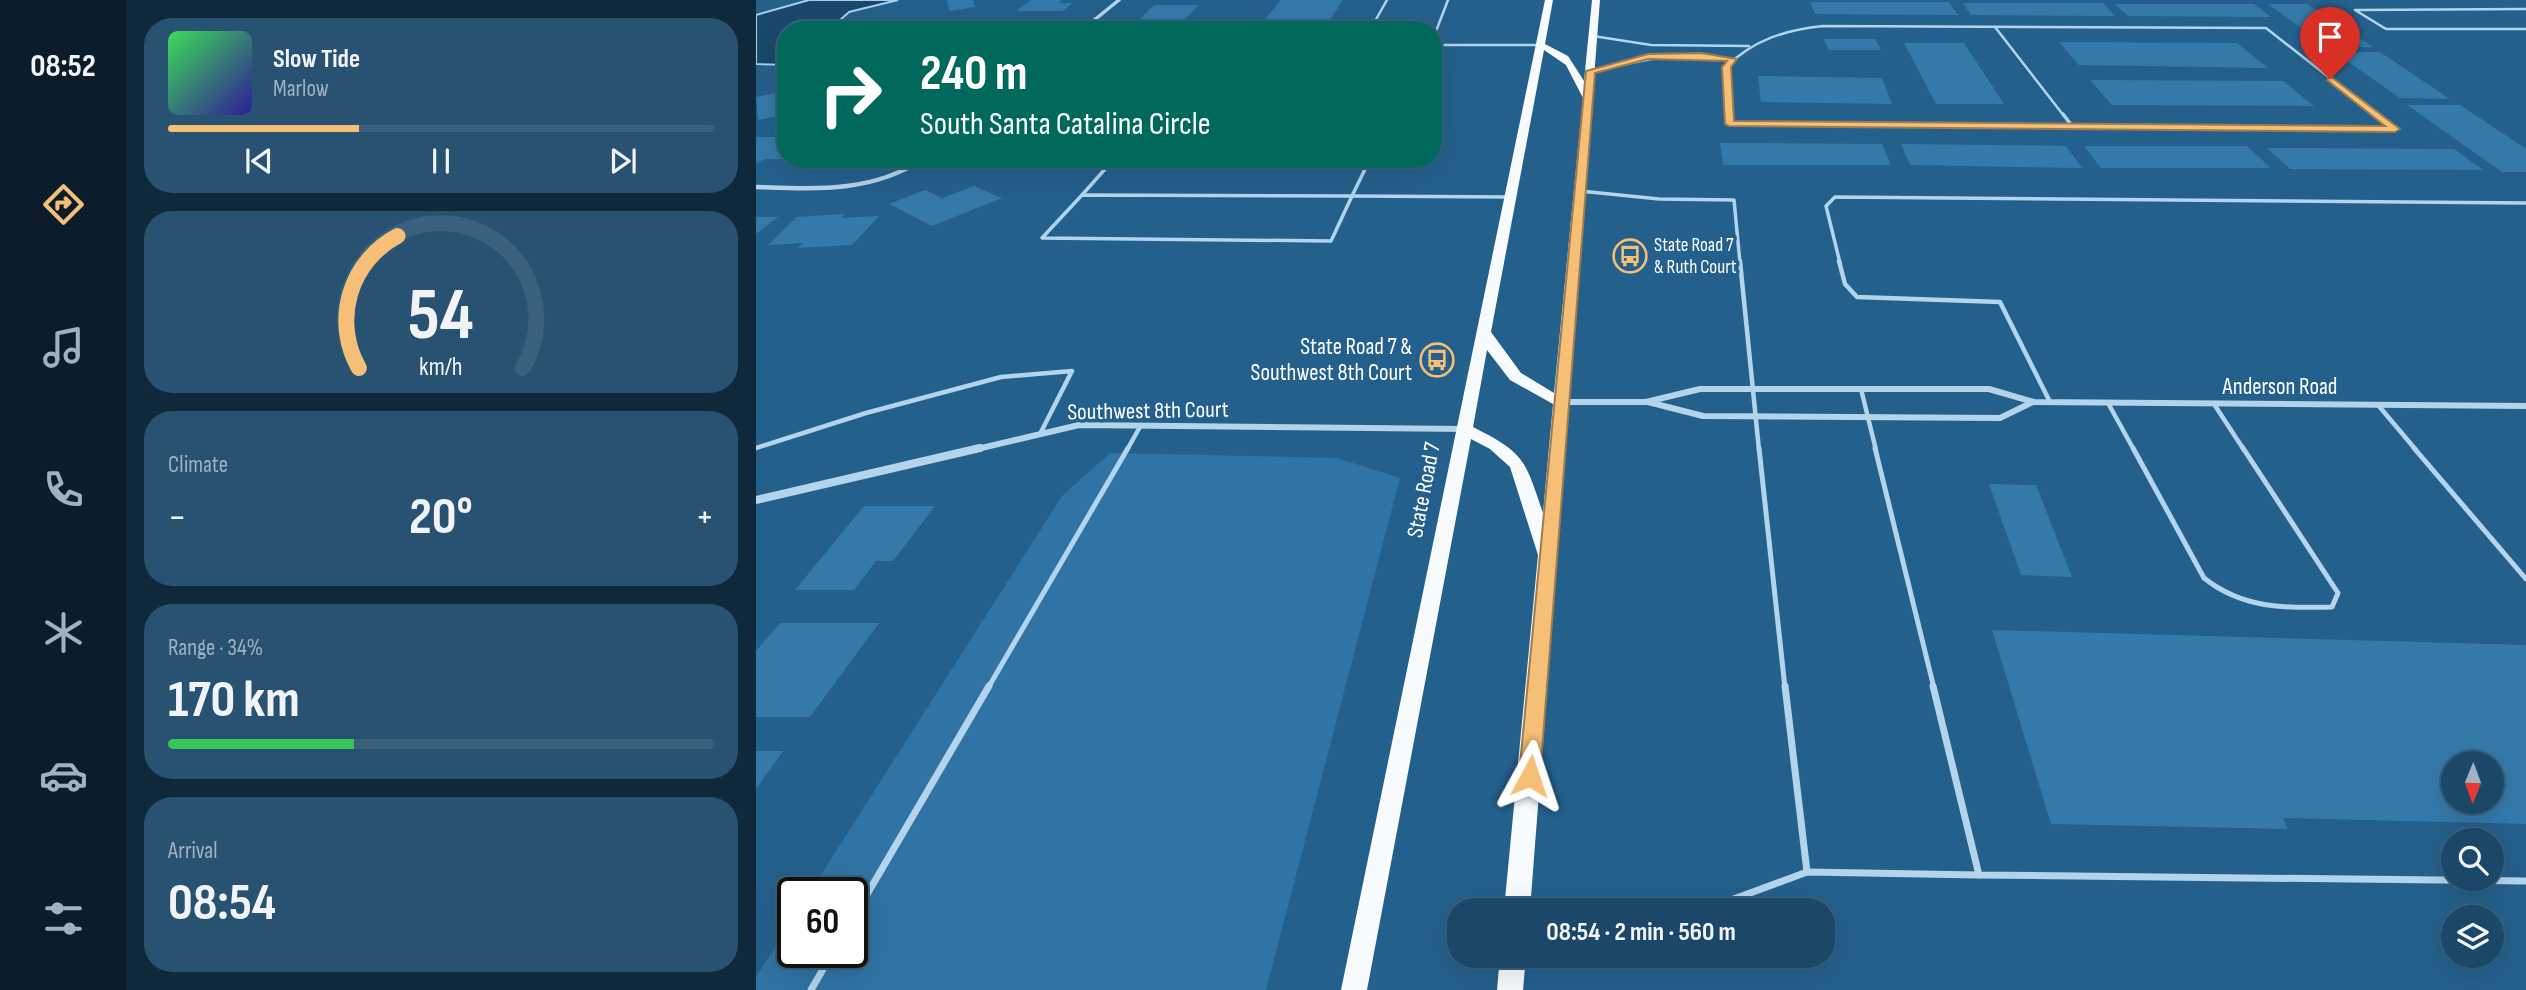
<!DOCTYPE html>
<meta charset="utf-8">
<style>
body{margin:0;font-family:"Sofia Sans Condensed",sans-serif;background:#285271;color:#f1f3f6;height:100vh;display:flex;flex-direction:column;font-size:26px;white-space:nowrap}
*{box-sizing:border-box;margin:0}
p{font-size:23px;color:#a0b2c0}
.icon{flex:none;width:38px;height:38px;fill:none;stroke:currentColor;stroke-width:2;stroke-linecap:round;stroke-linejoin:round}
.map{position:relative;flex:1;overflow:hidden}
.panel{display:flex;flex-direction:column;gap:18px;padding:18px;background:#0f283a;width:630px}
.panel>*{flex:none}
.hud{position:absolute;left:21px;top:21px;width:665px;height:147px;border-radius:28px;box-shadow:0 7px 28px #0002,0 0 0 2px #39607d;background:#00695c;color:#fff;overflow:hidden}
.needle{width:46px;rotate:181deg}
.fabs{position:absolute;left:1685px;top:751px;display:grid;gap:14px}
.fabs a{display:grid;place-items:center;width:63px;height:63px;border-radius:50%;background:#1b4869;box-shadow:0 7px 28px #0002,0 0 0 2px #39607d;font-size:35px}
.speed{position:absolute;left:21px;top:877px;display:flex;gap:14px;font-size:35px;font-weight:700;text-align:center}
.speed>*{display:grid;place-content:center;width:91px;height:91px;border-radius:50%;background:#1b4869;box-shadow:0 7px 28px #0002,0 0 0 2px #39607d;line-height:1}
.speed .limit{border:4px solid #111;border-radius:10px;background:#fff;color:#111}
.pin{position:absolute;display:grid;place-items:center;width:60px;height:60px;color:#fff;margin:-72px -30px;border-radius:50% 50% 50% 0;rotate:-45deg;box-shadow:0 0 7px #0007}
.pin .icon{rotate:45deg}
.me{position:absolute;width:77px;margin:-38px;rotate:5deg;stroke-linejoin:round;filter:drop-shadow(0 0 5px #0008)}
.turn{display:flex;align-items:center;gap:24px;height:147px;padding:0 28px;font-size:32px}
.turn .icon{width:91px;height:91px;stroke-width:2.5}
.turn b{display:block;font-size:49px;line-height:60px}
.big{font-size:52px;font-weight:700;line-height:1.1}
.panel .widget{flex:1;display:flex;flex-direction:column;justify-content:center;gap:10px;min-width:0;padding:0 24px;border-radius:28px;background:#285271}
.panel .dial{align-items:center;gap:0}
.dial svg{height:182px;overflow:visible;fill:none;stroke:#39607d;stroke-width:7;stroke-linecap:round;text-anchor:middle}
.dial text{fill:#f1f3f6;stroke:none}
.song{display:flex;align-items:center;gap:21px}
.cover{width:84px;height:84px;border-radius:10px;background:linear-gradient(135deg,hsl(130 70% 55%),hsl(250 70% 35%))}
.played{height:7px;border-radius:4px;background:linear-gradient(90deg,#f5bf77 35%,#39607d 35%)}
.keys{display:flex;justify-content:space-around;direction:ltr}
.heat{display:flex;justify-content:space-between;align-items:center;font-size:38px;direction:ltr}
.charge{height:10px;border-radius:5px;background:linear-gradient(90deg,#34c759 34%,#39607d 0)}
.trip{position:absolute;left:691px;top:898px;width:388px;height:70px;border-radius:28px;background:#1b4869;box-shadow:0 7px 28px #0002,0 0 0 2px #39607d;font-weight:700;line-height:70px;text-align:center}
main{display:flex;flex:1;min-height:0}
.menu{display:flex;flex-direction:column;width:126px;justify-content:space-around;align-items:center;background:#0b1d2a;color:#a0b2c0}
.menu .icon{width:49px;height:49px}
.menu .active{color:#f5bf77}
.menu b{font-size:32px;color:#f1f3f6}
.map>svg:first-child{display:block}
</style>
<main>
<nav class="menu">
<b>08:52</b>
<svg class="icon active" aria-label="directions" viewBox="0 0 24 24"><path d="M12 3l9 9-9 9-9-9zM9 14v-3h6M13 9l2 2-2 2"/></svg>
<svg class="icon" aria-label="music" viewBox="0 0 24 24"><path d="M9 18V5l10-2v13"/><circle cx="6" cy="18" r="3"/><circle cx="16" cy="16" r="3"/></svg>
<svg class="icon" aria-label="phone" viewBox="0 0 24 24"><path d="M5 4h4l2 5-3 2q2 4 5 5l2-3 5 2v4C11 20 4 13 5 4z"/></svg>
<svg class="icon" aria-label="climate" viewBox="0 0 24 24"><path d="M12 3v18M4 7l16 10M4 17L20 7"/></svg>
<svg class="icon" aria-label="car" viewBox="0 0 24 24"><path d="M5 17H2v-5l4-1 3-4h7l3 4 3 1v5h-3M9 17h6M6 11h13"/><circle cx="7" cy="17" r="2"/><circle cx="17" cy="17" r="2"/></svg>
<svg class="icon" aria-label="filters" viewBox="0 0 24 24"><path d="M4 7h16M4 17h16"/><circle cx="9" cy="7" r="2"/><circle cx="15" cy="17" r="2"/></svg>
</nav>
<section class="panel">
<div class="widget">
<div class="song"><i class="cover"></i><div><b>Slow Tide</b><p>Marlow</p></div></div>
<div class="played"></div>
<div class="keys"><svg class="icon" aria-label="previous" viewBox="0 0 24 24"><path d="M18 5L8 12l10 7zM5 5v14"/></svg><svg class="icon" aria-label="pause" viewBox="0 0 24 24"><path d="M8 5v14M16 5v14"/></svg><svg class="icon" aria-label="next" viewBox="0 0 24 24"><path d="M6 5l10 7-10 7zM19 5v14"/></svg></div>
</div>
<div class="widget dial"><svg viewBox="0 0 100 80">
<path d="M14 69A42 42 0 1 1 86 69"/>
<path d="M14 69A42 42 0 0 1 31 11" stroke="#f5bf77"/>
<text x="50" y="56" font-size="32" font-weight="700">54</text>
<text x="50" y="72" font-size="11">km/h</text>
</svg></div>
<div class="widget"><p>Climate</p>
<div class="heat"><a>−</a><b class="big">20°</b><a>+</a></div>
</div>
<div class="widget"><p>Range · 34%</p><b class="big">170 km</b><div class="charge"></div></div>
<div class="widget"><p>Arrival</p><b class="big">08:54</b></div>
</section>
<div class="map">
<svg width="1770" height="990" viewBox="0 0 1770 990">
<rect width="100%" height="100%" fill="#24608c"/>
<polygon fill="#2f74a4" points="354,453 581,458 644,478 510,990 0,990 0,977 37,919 37,952 96,952 96,892 54,892 306,496"/>
<polygon fill="#1a486c" stroke="#a7d0eb" stroke-width="2" points="53,0 142,0 93,12 73,30 30,30 30,65 0,64 0,15"/>
<g fill="#3579a9" fill-rule="evenodd">
<polygon points="191,0 217,0 219,7 193,11"/>
<polygon points="275,0 306,0 302,3 317,3 307,11 260,11"/>
<polygon points="525,0 587,0 567,30 500,30"/>
<polygon points="1054,2 1193,2 1202,15 1059,14"/>
<polygon points="1207,3 1347,3 1359,16 1215,15"/>
<polygon points="1359,4 1498,4 1515,17 1372,16"/>
<polygon points="1512,4 1551,4 1617,47 1572,47"/>
<polygon points="398,5 443,5 426,22 381,22"/>
<polygon points="120,19 155,20 136,30 97,30"/>
<polygon points="373,27 416,27 413,30 370,30"/>
<polygon points="1068,39 1119,39 1125,50 1073,50"/>
<polygon points="1303,42 1481,43 1512,68 1323,65"/>
<polygon points="1148,43 1208,43 1248,104 1180,104"/>
<polygon points="1578,52 1624,52 1694,99 1644,98"/>
<polygon points="1002,76 1126,78 1136,104 1005,102"/>
<polygon points="1334,80 1527,81 1558,106 1356,105"/>
<polygon points="30,91 30,114 2,120 0,97"/>
<polygon points="1651,105 1704,105 1770,149 1770,172 1746,172"/>
<polygon points="0,137 30,137 30,159 10,159 0,163"/>
<polygon points="964,143 1126,144 1135,165 967,165"/>
<polygon points="1145,144 1310,146 1326,168 1154,165"/>
<polygon points="1328,146 1491,146 1515,168 1345,168"/>
<polygon points="1511,148 1698,149 1727,170 1534,169"/>
<polygon points="242,159 290,159 282,167 234,167"/>
<polygon points="218,186 246,198 176,226 133,204 169,190 186,198"/>
<polygon points="88,214 85,218 123,216 96,245 42,248 47,243 12,245 41,217"/>
<polygon points="0,217 22,217 0,234"/>
<polygon points="1233,484 1280,485 1316,577 1265,575"/>
<polygon points="108,506 179,506 137,561 120,561 98,590 39,590"/>
<polygon points="24,623 123,623 54,717 0,717 0,651"/>
<path d="M1236,630L1770,645V824L1527,818L1532,829L1295,824ZM1698,763H1736V802H1698Z"/>
<polygon points="0,751 27,751 0,789"/>
</g>
<g fill="none" stroke-linecap="round" stroke-linejoin="round">
<g stroke="#b3d4eb" stroke-width="2.5">
<polyline points="1770,9 1599,10 1630,29 1770,29"/>
<polyline points="1239,27 1308,116"/>
<polyline points="614,30 631,0"/>
<polyline points="837,36 895,45 993,46"/>
<polyline points="677,39 692,0"/>
<polyline points="677,45 783,45"/>
<polyline points="835,71 905,57 977,59"/>
<path d="M973,116L970,67C997,40 1029,30 1067,26L1510,28L1622,116"/>
</g>
<g stroke="#b3d4eb" stroke-width="3.5">
<polyline points="972,114 973,124 1639,129 1620,114"/>
<polyline points="1307,114 1316,126"/>
<polyline points="824,191 903,199 978,200 984,263"/>
<polygon points="326,195 596,196 575,241 286,238"/>
<polyline points="326,195 358,159"/>
<polyline points="596,196 753,197"/>
<polyline points="596,196 614,159"/>
<polyline points="1084,263 1070,206 1079,197 1770,203"/>
</g>
<g stroke="#b3d4eb" stroke-width="4.5">
<polyline points="984,261 1003,450"/>
<polyline points="1083,261 1089,284 1101,297 1244,302 1294,402"/>
<polyline points="1105,389 1120,450"/>
<polyline points="1352,403 1378,450"/>
<polyline points="1458,404 1488,450"/>
<polyline points="1622,405 1660,450"/>
<polyline points="0,448 110,413 245,377 316,371 284,434"/>
<polyline points="371,450 385,425"/>
</g>
<g stroke="#b3d4eb" stroke-width="5">
<polyline points="1003,448 1029,688"/>
<polyline points="1119,448 1178,688"/>
<path d="M1377,448L1448,578C1487,609 1528,608 1576,607L1582,593L1487,448"/>
<polyline points="1658,448 1770,579"/>
<polyline points="232,688 372,448"/>
</g>
<g stroke="#b3d4eb" stroke-width="7">
<polyline points="1029,686 1051,872"/>
<polyline points="1177,686 1223,875 1770,881"/>
<polyline points="948,910 1051,872 1223,875"/>
<polyline points="96,920 233,686"/>
<polyline points="55,990 77,952"/>
</g>
<g stroke="#b3d4eb" stroke-width="3.5">
<polyline points="206,23 336,22"/>
<polyline points="326,30 363,0"/>
</g>
<path stroke="#b3d4eb" stroke-width="4.5" d="M0,187C59,189 116,193 167,159"/>
<g stroke="#b3d4eb" stroke-width="6">
<polyline points="806,402 890,402 944,389 1233,389 1278,402 1770,406"/>
<polyline points="892,402 947,416 1244,418 1277,402"/>
<polyline points="217,450 323,425 708,429"/>
</g>
<polyline stroke="#b3d4eb" stroke-width="8" points="0,500 224,448"/>
<g fill="#f7fbfe" fill-rule="evenodd">
<path d="M789,0H797L789,44L812,56L828,81L836,0H844L774,910H748L782,555L754,467L734,449L715,439L611,990H585ZM788,50L810,65L827,98L798,393L765,373L735,332ZM731,350L754,380L797,404L787,513C769,460 769,453 717,427Z"/>
<polygon points="744,956 770,956 767,990 741,990"/>
</g>
</g>
<polygon fill="#f5bf77" stroke="#9f7c4d" stroke-width="2" points="945,53 981,59 975,67 978,121 1629,126 1571,80 1574,76 1644,129 1639,132 973,126 969,124 966,67 971,61 892,59 839,73 784,776 781,783 774,786 766,783 763,776 830,71 892,54"/>
<defs>
<symbol id="bus-ring" viewBox="-11 -11 22 22"><circle r="9.5" fill="#24608c" stroke="#f5bf77" stroke-width="1.5"/><path d="M-5-6H5V4H4V6H2V4H-2V6H-4V4H-5ZM-3.5-4V0h7V-4ZM-3.5 1.2v1.5H-2V1.2ZM2 1.2v1.5H3.5V1.2Z" fill="#f5bf77"/></symbol>
</defs>
<g fill-rule="evenodd">
<use href="#bus-ring" x="855" y="237" width="38" height="38"/>
<use href="#bus-ring" x="662" y="341" width="38" height="38"/>
</g>
<g text-anchor="middle" dominant-baseline="central" stroke-width="7" stroke-linejoin="round" paint-order="stroke">
<g font-size="19" fill="#fff" stroke="#24608c" text-anchor="start">
<text x="898" y="245">State Road 7<tspan x="898" dy="22">&amp; Ruth Court</tspan></text>
</g>
<g font-size="23" fill="#fff" stroke="#24608c" text-anchor="end">
<text x="656" y="347">State Road 7 &amp;<tspan x="656" dy="26">Southwest 8th Court</tspan></text>
</g>
<g font-size="23" fill="#fff" stroke="#24608c">
<text x="1524" y="387">Anderson Road</text>
<text transform="translate(392 411) rotate(-1)">Southwest 8th Court</text>
<text transform="translate(668 490) rotate(-79)">State Road 7</text>
</g>
</g>
</svg>
<div class="fabs">
<a><svg class="needle" viewBox="-14 -14 28 28"><path d="M0-13l5 13h-10z" fill="#e53935"/><path d="M0 13l5-13h-10z" fill="#a0b2c0"/></svg></a>
<a><svg class="icon" aria-label="search" viewBox="0 0 24 24"><circle cx="10" cy="10" r="6"/><path d="M15 15l6 6"/></svg></a>
<a><svg class="icon" aria-label="layers" viewBox="0 0 24 24"><path d="M12 4l9 5-9 5-9-5zM3 14l9 5 9-5"/></svg></a>
</div>
<div class="speed"><div class="limit">60</div></div>
<div class="pin" style="left:1574px;top:79px;background:#d93025"><svg class="icon" aria-label="arrive" viewBox="0 0 24 24"><path d="M6 21V4h12l-3 4 3 4H6"/></svg></div>
<svg class="me" style="left:774px;top:776px" viewBox="-20 -20 40 40"><path d="M0-17L14 15 0 8-14 15z" fill="#f5bf77" stroke="#fff" stroke-width="4"/></svg>
<div class="trip">08:54 · 2 min · 560 m</div>
<div class="hud">
<div class="turn"><svg class="icon" aria-label="right" viewBox="0 0 24 24"><path d="M7 20v-9h11M14 6l5 5-5 5"/></svg><div><b>240 m</b>South Santa Catalina Circle</div></div>
</div>
</div>
</main>
